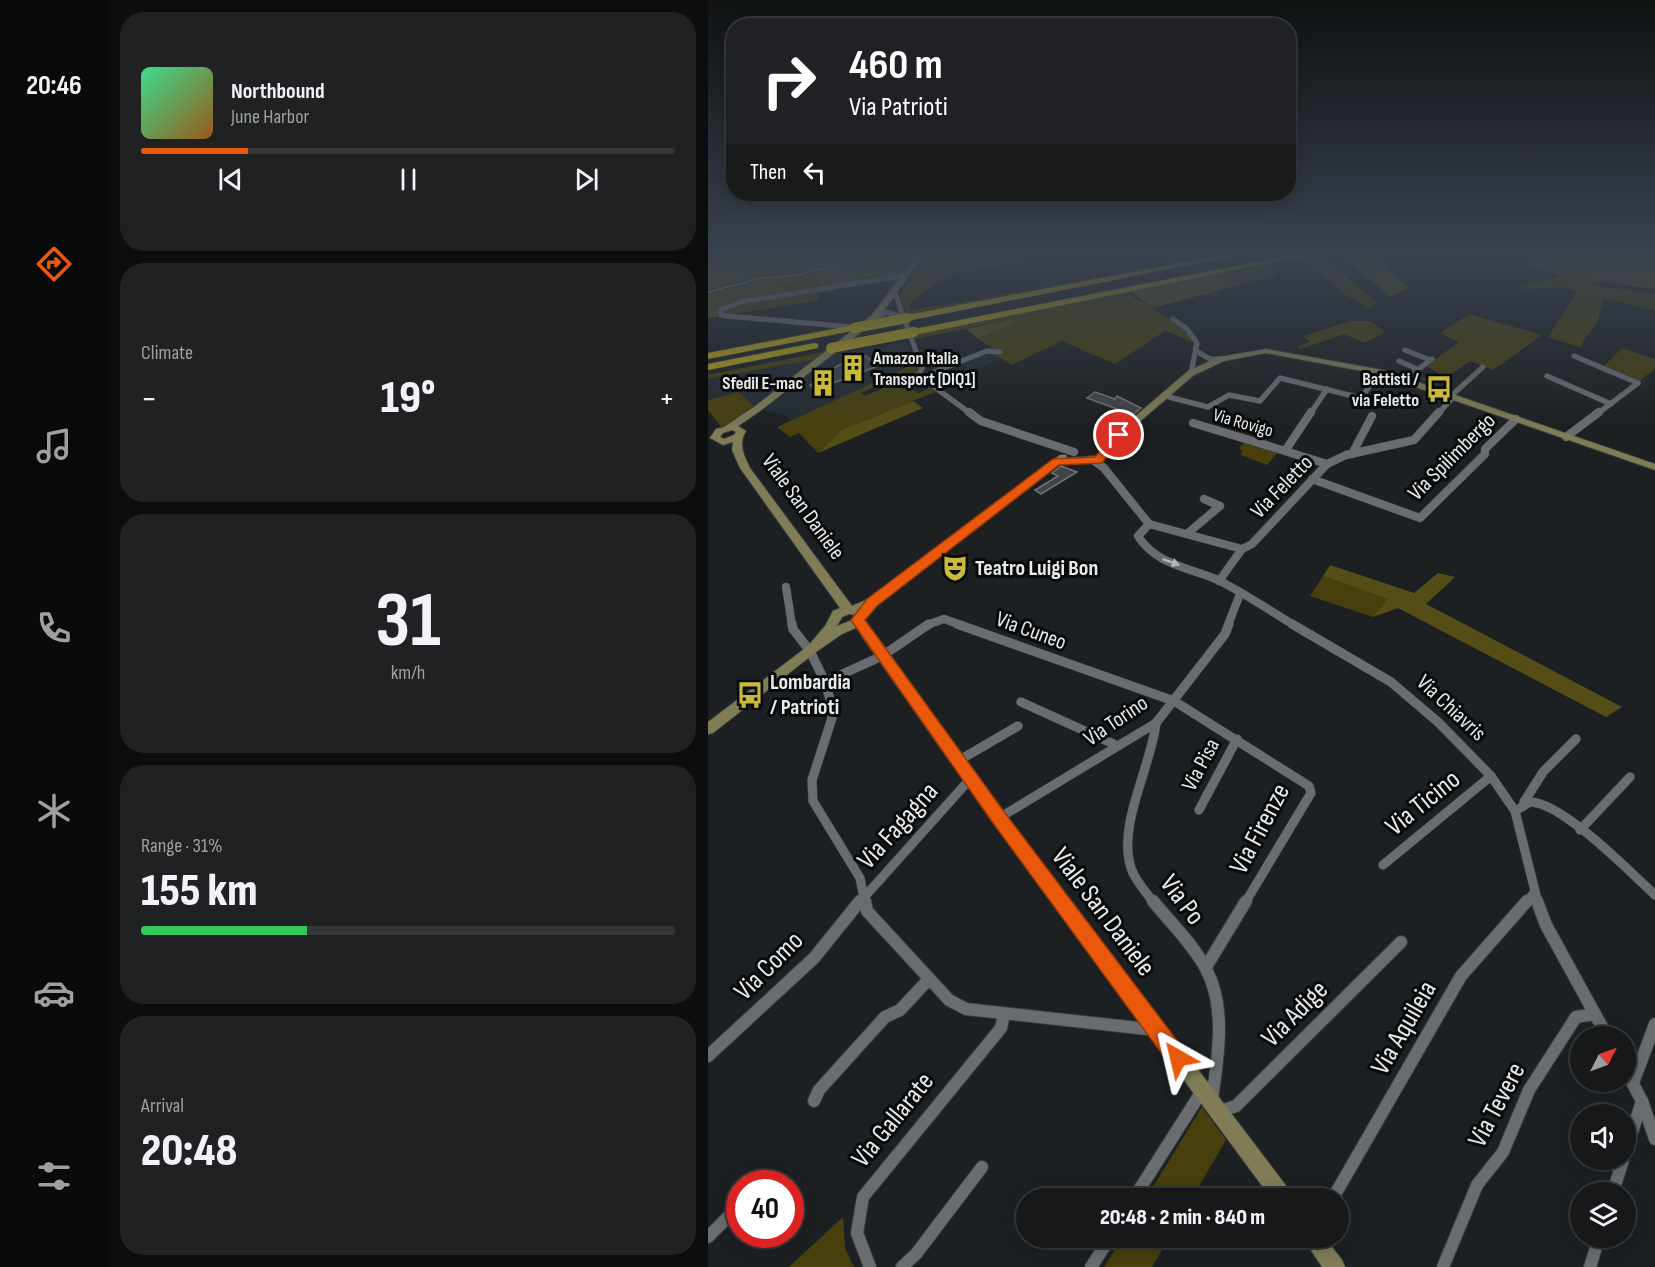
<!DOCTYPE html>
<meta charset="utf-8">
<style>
body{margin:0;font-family:"Sofia Sans Condensed",sans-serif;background:#1f2123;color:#f1f3f6;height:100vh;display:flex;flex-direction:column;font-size:22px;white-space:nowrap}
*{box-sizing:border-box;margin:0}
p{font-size:20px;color:#9ea0a2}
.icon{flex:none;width:33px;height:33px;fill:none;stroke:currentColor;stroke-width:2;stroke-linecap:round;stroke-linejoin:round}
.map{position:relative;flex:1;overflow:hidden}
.details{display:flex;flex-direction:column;gap:12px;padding:12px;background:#0c0d0e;width:600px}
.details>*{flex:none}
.hud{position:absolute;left:18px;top:18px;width:570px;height:183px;border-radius:24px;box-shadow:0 3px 15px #0003,0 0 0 2px #353739;background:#202124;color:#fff;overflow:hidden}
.needle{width:39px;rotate:48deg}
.buttons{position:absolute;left:862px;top:1026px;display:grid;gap:12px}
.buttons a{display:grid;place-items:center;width:66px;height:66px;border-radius:50%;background:#16181a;box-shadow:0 3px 15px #0003,0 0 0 2px #353739;font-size:30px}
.speed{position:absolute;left:18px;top:1170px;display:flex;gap:12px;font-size:30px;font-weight:700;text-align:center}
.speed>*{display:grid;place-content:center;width:78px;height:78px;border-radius:50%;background:#16181a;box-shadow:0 3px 15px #0003,0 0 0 2px #353739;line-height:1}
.speed .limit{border:9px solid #d22;background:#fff;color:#111}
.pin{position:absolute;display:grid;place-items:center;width:51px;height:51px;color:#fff;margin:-26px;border:3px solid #fff;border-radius:50%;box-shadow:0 2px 6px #0007}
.me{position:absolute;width:66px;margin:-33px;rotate:323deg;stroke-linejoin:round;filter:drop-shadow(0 0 4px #0008)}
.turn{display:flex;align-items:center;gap:21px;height:126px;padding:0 24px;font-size:27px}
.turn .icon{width:78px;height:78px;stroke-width:2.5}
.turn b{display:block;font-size:42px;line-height:51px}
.then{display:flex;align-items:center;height:57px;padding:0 24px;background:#0003;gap:12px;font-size:22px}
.big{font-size:45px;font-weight:800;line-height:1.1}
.details .widget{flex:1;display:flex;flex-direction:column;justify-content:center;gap:9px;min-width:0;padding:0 21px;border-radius:24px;background:#1f2123}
.details .dial{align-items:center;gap:0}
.dial b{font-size:78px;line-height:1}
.song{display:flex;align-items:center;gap:18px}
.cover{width:72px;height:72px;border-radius:9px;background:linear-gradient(135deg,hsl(150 70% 55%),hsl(30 70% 35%))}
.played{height:6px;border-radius:3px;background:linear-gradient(90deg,#ea580c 20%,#353739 20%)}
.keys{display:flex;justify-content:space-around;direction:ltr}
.heat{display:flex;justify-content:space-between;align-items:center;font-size:33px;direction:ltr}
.charge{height:9px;border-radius:4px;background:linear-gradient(90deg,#34c759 31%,#353739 0)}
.trip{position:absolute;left:308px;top:1188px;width:333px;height:60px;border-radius:30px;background:#16181a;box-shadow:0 3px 15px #0003,0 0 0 2px #353739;font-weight:800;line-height:60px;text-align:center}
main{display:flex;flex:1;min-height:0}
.tab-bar{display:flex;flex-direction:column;width:108px;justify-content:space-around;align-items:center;background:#090a0a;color:#9ea0a2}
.tab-bar .icon{width:42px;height:42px}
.tab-bar .selected{color:#ea580c}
.tab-bar b{font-size:27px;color:#f1f3f6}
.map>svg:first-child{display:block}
</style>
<main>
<nav class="tab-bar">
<b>20:46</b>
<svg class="icon selected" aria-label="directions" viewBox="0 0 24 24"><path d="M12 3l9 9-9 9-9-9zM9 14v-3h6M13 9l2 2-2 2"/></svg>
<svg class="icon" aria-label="music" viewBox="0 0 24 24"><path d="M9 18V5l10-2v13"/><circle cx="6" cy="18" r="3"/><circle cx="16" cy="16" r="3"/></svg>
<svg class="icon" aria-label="phone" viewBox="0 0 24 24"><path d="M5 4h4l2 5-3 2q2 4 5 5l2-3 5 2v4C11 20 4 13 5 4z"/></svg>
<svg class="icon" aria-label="climate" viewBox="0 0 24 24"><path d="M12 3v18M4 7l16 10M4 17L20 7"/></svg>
<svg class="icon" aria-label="car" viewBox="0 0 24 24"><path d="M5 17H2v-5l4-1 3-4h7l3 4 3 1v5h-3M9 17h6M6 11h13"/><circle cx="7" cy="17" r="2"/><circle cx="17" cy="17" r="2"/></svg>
<svg class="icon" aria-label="filters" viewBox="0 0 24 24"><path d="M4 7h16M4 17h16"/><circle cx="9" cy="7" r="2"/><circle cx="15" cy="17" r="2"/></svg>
</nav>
<section class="details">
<div class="widget">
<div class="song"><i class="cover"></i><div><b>Northbound</b><p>June Harbor</p></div></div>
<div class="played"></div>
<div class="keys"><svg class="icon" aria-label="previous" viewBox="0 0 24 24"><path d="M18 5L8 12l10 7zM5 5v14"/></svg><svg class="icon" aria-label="pause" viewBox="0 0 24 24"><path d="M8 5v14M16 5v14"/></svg><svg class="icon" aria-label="next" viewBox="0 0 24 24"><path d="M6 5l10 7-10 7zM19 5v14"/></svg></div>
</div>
<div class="widget"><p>Climate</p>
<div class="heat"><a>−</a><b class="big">19°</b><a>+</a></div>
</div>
<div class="widget dial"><b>31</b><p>km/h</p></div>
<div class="widget"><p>Range · 31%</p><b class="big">155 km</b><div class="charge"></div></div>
<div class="widget"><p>Arrival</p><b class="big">20:48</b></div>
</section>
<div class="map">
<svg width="947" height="1267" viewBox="0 0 947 1267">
<rect width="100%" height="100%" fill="#1d2022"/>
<g fill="#222b31">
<polygon points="198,340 205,358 201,362 204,364 132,399 82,421 79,416 54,410 131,350 168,350"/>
<polygon points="283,352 293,359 264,371 254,364"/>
<polygon points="109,359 44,407 30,392 0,400 0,379"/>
</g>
<g fill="#47400d">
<polygon points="219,252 348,252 236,277 201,304 202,310 268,300 521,252 536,252 200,316 192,294 198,285 204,283 206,279 203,277"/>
<polygon points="887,252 916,252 894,271 878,268 896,254"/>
<polygon points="612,254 669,303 661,308 636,294 592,258"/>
<polygon points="559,264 570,275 513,290 525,271"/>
<polygon points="172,275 178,277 70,293 69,286 108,278 151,279"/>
<polygon points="853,276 897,280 882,285 947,294 947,310 895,298 890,320 872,347 840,337 869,292 856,287 816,289 812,286"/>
<polygon points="111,291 110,300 19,315 16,312 28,304"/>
<polygon points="423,291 424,293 402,298 422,295 476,328 487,343 457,331 407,364 354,341 304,365 278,350 285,348 270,339 309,323 304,319 348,309 208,339 206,334"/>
<polygon points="761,314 834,335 785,370 762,361 728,385 703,375 706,374 721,380 731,373 718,366 751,342 732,333"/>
<polygon points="643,321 662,321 677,332 657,343 636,334 593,349 589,346 602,342 595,336"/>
<polygon points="914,348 947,359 947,369 931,381 896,366"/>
<polygon points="120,351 109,359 0,379 0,375"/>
<polygon points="210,362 212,368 209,374 194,373 198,375 189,379 186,378 153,393 157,396 200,377 215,384 204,389 210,393 222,388 227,392 133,430 110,453 91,433 82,437 69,427"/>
<polygon points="30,392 48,408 14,428 0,410 0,400"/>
<polygon points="538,441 571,451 559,465 533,455 534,451 531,448"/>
<polygon points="615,576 681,599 665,617 602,596"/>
<polygon points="494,1107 518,1140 484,1198 438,1198"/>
<polygon points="135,1217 137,1248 146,1267 81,1267"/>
<polygon points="414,1238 461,1238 444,1267 396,1267"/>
</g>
<g fill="#554d16">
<polygon points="0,252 173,252 93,272 48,278 0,290"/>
<polygon points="183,252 212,252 198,273 178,277 172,275 114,286 108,278 70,286 71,293 111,286 112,289 24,303 10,310 11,317 0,317 0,293 54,279 89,275"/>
<polygon points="629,252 659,252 701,288 682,296"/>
<polygon points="870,252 897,253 879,267 894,271 916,252 947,252 947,289 853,276 818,266 827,260"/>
<polygon points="525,271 513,290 444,308 423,291"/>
<polygon points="304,319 309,323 270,339 258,329"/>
<polygon points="205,401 215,408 110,453 133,430"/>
<polygon points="622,565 706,593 730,573 747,577 718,604 914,707 898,717 690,608 665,617 680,599 615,576"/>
</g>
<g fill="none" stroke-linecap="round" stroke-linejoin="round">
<polyline stroke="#7496ad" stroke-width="1.5" points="0,292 53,278 89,275 177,252"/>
</g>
<g fill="#414446" stroke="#707476" stroke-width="1.5">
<polygon points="158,356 170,366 107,390 102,385 129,366"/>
<polygon points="387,392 407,399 409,396 433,408 425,415 379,398"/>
<polygon points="353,466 369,472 333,494 327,490 350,476 344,473"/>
</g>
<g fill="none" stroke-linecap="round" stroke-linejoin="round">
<defs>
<g id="street-far3">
<polyline points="187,293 214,368 209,379 221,383 263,414"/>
<polyline points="167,317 180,312 193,317"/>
<polyline points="465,319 479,329 489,343 483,373"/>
<polyline points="143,327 19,316 13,315 13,310 32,302 199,275"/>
<polyline points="697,350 722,360"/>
<polyline points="490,352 502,359 514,359"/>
<polyline points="866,356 930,383"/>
<polyline points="691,361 709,369"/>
<polyline points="226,372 279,351 292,352"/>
<polyline points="839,376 903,404"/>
<polyline points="696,380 724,359"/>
<polyline points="457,396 500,407 521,395 552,401 572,378 653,398 672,372"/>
<polyline points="743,396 775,367"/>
<polyline points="602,414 619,389"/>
<polyline points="730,414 745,397"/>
<polyline points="889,414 930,383"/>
</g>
<g id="street-far2">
<polyline points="261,412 273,421 366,452"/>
<polyline points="603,412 577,451 619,464"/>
<polyline points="485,423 577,451"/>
<polyline points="858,437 891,412"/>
<polyline points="644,454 664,416"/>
<polyline points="385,460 396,468 441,524"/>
<polyline points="604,479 712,518 777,454 777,449 808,419"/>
<path d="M441,524L430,536C447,564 482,568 510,580C536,593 561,610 586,625"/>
<polyline points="441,524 534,549"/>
<polyline points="480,533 512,506 496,499"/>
<polyline points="511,581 534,549 544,544 619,464 638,455 706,440 731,412"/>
<polyline points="78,587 84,625"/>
<polyline points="219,625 236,619 253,625"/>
<polyline points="520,625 532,594"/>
</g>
<g id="street-far1">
<polyline points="84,624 85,629 102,651 117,682 124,706 124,718 104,780 105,801 152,878 157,903"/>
<polyline points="249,624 466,701 601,786 603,793 537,903"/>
<polyline points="584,624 683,682 730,722 783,776 807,811 830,903"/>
<polyline points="117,682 174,656 221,624"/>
<polyline points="313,702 410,746"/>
<polyline points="250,761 310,726"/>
<polyline points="816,802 835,772 868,739"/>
<polyline points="491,810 529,739"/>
<path d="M807,811L822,802C854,802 922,872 947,895"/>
<polyline points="291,818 448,723 517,634 521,624"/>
<polyline points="872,830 922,777"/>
<polyline points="675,865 783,776"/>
<polyline points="151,903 263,778"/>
<path d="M446,903C438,892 427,881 423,868C409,825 443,768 448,723"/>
<polyline points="817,903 826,893"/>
</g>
<g id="street">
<polyline points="157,901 159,911 241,1000 258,1009 439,1029 445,1025"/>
<path d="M445,901C462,922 484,943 497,967C519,1006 510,1057 504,1099"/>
<polyline points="829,901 838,925 899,1036"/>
<polyline points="498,967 538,901"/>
<polyline points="0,1056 106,958 152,901"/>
<polyline points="918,1071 934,1101 947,1139"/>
<polyline points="925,1083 947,1024"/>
<polyline points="106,1101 111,1090 177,1017 192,1010 221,979"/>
<polyline points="510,1112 528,1106 693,942"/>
<polyline points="918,1151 934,1101"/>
<polyline points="905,1192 915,1160"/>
<polyline points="426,1198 494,1091"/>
<polyline points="625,1198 753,976 819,901"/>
<polyline points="0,1237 28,1209 28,1198"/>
<polyline points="162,1267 149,1233 155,1197 293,1028 296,1015"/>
<polyline points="194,1267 208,1254 274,1167"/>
<polyline points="383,1267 402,1238"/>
<polyline points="735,1267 769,1185 795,1152 821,1090 868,1017 887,1014"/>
<polyline points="882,1267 891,1238"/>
</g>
<g id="secondary">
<path d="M211,252H218L170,319L52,411L30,426L38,431C30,443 36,456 42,468L144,606L160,599L352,455H358L359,458L388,456L402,438L480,371L511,357L558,349L675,370L947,464V470L670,374L558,353L516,361L486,375L408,442L394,461L352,464L165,606L152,626L134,634L108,652L5,733L0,734V722L100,646L117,626L125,611L132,608L32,468L24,450L25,442L15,445L2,438L8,429L16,427L46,407L164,315ZM24,430L28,432L26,435L16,439L12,437L15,433ZM141,614L147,615L144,620L129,626L134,617Z"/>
<polygon points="159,631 163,632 296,813 582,1191 585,1198 563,1198 286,823 155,638 153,635 155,632"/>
<polygon points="595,1238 617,1238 634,1260 637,1267 614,1267"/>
</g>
<g id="highway">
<polygon points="529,252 547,252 199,321 194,318 199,315"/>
<polygon points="599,252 617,252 206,335 201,332 206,329"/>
<polygon points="146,325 151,328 149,330 0,359 0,353"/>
<polygon points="106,343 110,344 110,348 0,370 0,364"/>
</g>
</defs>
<use href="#street-far3" stroke="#383b3d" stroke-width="6"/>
<use href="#street-far2" stroke="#383b3d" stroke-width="9"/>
<use href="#street-far1" stroke="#383b3d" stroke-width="10"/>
<use href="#street" stroke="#383b3d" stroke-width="14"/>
<use href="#secondary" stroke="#383b3d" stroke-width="2"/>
<use href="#highway" stroke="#383b3d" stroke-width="1"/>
<use href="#street-far3" stroke="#696d70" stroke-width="5"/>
<use href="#street-far2" stroke="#696d70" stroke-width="8"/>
<use href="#street-far1" stroke="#696d70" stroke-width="9"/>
<use href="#street" stroke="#696d70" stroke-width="12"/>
<use href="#secondary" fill="#7f7c56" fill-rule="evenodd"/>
<use href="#highway" fill="#b1a019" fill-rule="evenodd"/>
<defs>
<g id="highway-bridge">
<polyline points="146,328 199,318"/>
<polyline points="123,348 206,332"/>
</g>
</defs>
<use href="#highway-bridge" stroke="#383b3d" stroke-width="10" stroke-linecap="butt"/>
<use href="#highway-bridge" stroke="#b1a019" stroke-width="10"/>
</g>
<defs><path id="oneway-solid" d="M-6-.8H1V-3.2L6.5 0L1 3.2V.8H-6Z" transform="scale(1.5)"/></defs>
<use fill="#b5b8ba" href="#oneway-solid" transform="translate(463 562) rotate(19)"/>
<linearGradient id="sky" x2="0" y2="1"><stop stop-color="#101213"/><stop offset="0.59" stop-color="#3a424f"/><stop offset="1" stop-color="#3a424f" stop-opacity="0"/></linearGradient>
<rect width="947" height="430" fill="url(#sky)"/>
<polygon fill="#ea580c" stroke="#983908" stroke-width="1.5" points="407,433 416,435 394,463 351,465 169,606 157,620 297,813 477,1051 480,1058 477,1065 470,1068 462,1065 285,823 143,620 159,599 345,459 387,457"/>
<defs>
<symbol id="building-bare" viewBox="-9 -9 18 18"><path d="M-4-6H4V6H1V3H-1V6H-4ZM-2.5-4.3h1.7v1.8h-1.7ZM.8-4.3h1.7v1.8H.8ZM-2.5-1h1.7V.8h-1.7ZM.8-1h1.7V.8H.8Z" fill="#cbba39" stroke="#080a0b" stroke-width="2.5" paint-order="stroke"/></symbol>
<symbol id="bus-bare" viewBox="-9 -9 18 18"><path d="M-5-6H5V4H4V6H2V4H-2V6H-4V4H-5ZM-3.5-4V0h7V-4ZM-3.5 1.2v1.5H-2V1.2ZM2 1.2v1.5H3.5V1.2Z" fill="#cbba39" stroke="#080a0b" stroke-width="2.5" paint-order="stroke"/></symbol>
<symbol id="theatre-bare" viewBox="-9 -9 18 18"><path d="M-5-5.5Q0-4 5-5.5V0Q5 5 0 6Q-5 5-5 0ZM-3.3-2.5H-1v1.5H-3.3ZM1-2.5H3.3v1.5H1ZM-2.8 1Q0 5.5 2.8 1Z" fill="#cbba39" stroke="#080a0b" stroke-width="2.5" paint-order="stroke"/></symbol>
</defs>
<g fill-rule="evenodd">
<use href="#building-bare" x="126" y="349" width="38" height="38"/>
<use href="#building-bare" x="96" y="364" width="38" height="38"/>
<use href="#bus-bare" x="712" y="370" width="38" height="38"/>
<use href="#theatre-bare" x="228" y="549" width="38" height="38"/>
<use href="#bus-bare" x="23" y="676" width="38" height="38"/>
</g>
<g text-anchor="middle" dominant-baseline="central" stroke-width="6" stroke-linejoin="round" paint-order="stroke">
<g font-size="18" font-weight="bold" fill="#e8eaeb" stroke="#080a0b" text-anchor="end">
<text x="165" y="358" text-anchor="start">Amazon Italia<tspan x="165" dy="21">Transport [DIQ1]</tspan></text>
<text x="711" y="379">Battisti /<tspan x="711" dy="21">via Feletto</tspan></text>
<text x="95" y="383">Sfedil E-mac</text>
</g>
<g font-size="18" fill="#e8eaeb" stroke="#080a0b">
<text transform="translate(535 423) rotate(16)">Via Rovigo</text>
</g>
<g font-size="22" fill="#e8eaeb" stroke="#080a0b">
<text transform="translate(744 457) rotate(-45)">Via Spilimbergo</text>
<text transform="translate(574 487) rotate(-46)">Via Feletto</text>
<text transform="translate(95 507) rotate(54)">Viale San Daniele</text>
<text transform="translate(323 631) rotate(20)">Via Cuneo</text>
<text transform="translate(743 708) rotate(43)">Via Chiavris</text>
<text transform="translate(408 721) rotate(-34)">Via Torino</text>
<text transform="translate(493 765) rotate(-62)">Via Pisa</text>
</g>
<g font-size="22" font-weight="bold" fill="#e8eaeb" stroke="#080a0b" text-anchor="start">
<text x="267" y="568">Teatro Luigi Bon</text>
<text x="62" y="682">Lombardia<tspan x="62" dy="25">/ Patrioti</tspan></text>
</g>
<g font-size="27" fill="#e8eaeb" stroke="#080a0b">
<text transform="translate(715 803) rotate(-39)">Via Ticino</text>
<text transform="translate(190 826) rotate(-48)">Via Fagagna</text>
<text transform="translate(552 829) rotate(-62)">Via Firenze</text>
<text transform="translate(474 900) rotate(53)">Via Po</text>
<text transform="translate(395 912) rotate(53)">Viale San Daniele</text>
<text transform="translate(61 966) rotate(-45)">Via Como</text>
<text transform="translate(587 1014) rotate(-45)">Via Adige</text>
<text transform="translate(696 1028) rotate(-60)">Via Aquileia</text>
<text transform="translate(789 1105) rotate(-62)">Via Tevere</text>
<text transform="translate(185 1120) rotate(-51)">Via Gallarate</text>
</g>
</g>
</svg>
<div class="buttons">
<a><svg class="needle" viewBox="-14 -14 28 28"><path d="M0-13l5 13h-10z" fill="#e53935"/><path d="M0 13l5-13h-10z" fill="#9ea0a2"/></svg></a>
<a><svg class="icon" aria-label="sound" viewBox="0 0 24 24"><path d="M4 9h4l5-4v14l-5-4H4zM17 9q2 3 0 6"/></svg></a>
<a><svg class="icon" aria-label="layers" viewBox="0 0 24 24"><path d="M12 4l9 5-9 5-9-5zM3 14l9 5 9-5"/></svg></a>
</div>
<div class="speed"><div class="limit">40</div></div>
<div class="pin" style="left:411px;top:435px;background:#d93025"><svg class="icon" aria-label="arrive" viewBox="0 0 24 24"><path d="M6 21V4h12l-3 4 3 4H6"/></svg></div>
<svg class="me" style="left:470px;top:1058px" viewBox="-20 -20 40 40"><path d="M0-17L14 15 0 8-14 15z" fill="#ea580c" stroke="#fff" stroke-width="4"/></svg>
<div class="trip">20:48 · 2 min · 840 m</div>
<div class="hud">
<div class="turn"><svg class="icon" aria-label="right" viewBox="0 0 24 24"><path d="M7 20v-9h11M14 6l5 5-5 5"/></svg><div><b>460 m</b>Via Patrioti</div></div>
<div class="then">Then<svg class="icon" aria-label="left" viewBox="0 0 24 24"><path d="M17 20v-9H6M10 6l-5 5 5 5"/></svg></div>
</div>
</div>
</main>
